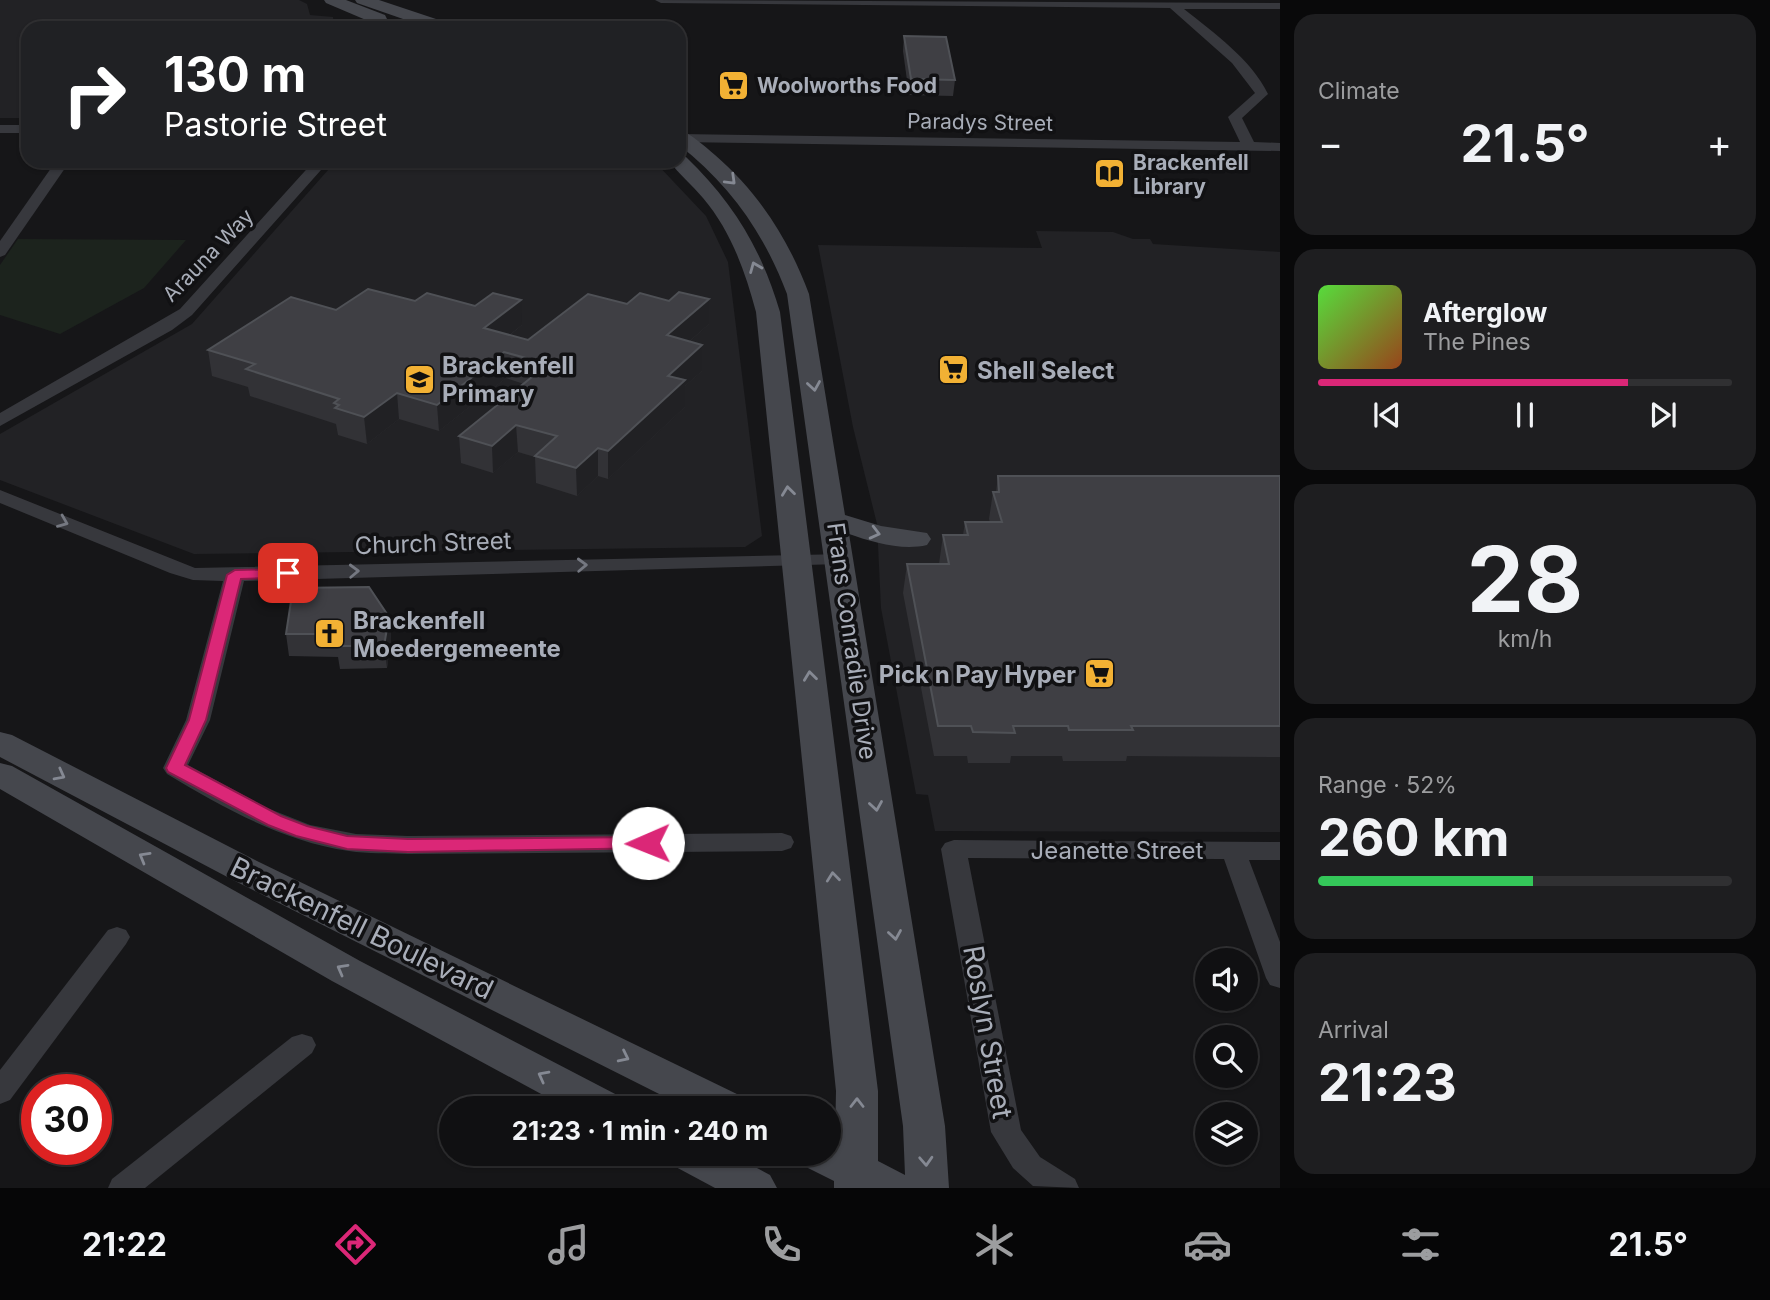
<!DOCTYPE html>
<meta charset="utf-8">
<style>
body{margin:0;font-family:Inter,sans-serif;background:#1e1e20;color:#f1f3f6;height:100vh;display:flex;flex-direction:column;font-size:26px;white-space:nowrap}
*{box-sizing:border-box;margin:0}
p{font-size:23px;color:#9c9d9f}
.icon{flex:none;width:38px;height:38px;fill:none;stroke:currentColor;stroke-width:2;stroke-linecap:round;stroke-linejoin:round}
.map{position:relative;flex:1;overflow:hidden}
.drawer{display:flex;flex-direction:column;gap:14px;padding:14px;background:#09090a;width:490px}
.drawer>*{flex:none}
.guide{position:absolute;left:21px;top:21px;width:665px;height:147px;border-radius:21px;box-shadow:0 2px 5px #0004,0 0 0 2px #303032;background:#202124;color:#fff;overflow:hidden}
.fabs{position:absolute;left:1195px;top:948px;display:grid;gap:14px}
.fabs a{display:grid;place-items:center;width:63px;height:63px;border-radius:50%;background:#101012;box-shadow:0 2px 5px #0004,0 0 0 2px #303032;font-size:35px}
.speed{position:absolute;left:21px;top:1074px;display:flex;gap:14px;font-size:35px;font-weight:700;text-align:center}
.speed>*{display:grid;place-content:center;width:91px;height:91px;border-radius:50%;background:#101012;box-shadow:0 2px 5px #0004,0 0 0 2px #303032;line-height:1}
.speed .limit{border:10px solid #d22;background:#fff;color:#111}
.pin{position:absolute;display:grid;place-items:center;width:60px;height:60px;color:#fff;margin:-30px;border-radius:14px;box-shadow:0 4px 10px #0006}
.me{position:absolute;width:77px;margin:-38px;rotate:269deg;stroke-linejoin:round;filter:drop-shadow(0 0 5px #0008)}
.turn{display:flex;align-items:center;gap:24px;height:147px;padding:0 28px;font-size:32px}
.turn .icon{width:91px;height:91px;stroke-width:2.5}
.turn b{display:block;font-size:49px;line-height:60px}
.big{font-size:52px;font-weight:700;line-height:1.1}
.drawer .tile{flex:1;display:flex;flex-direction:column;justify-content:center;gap:10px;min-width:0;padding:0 24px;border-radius:21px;background:#1e1e20}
.drawer .dial{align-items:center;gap:0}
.dial b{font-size:91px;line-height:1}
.song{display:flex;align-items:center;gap:21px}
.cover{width:84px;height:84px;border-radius:10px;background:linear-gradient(135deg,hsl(110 70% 55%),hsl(20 70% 35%))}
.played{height:7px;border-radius:4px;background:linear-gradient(90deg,#db2777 75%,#303032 75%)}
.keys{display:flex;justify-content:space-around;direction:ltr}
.heat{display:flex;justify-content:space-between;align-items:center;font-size:38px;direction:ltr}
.charge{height:10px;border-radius:5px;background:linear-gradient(90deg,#34c759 52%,#303032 0)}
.trip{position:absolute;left:439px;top:1096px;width:402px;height:70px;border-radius:35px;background:#101012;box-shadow:0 2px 5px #0004,0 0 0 2px #303032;font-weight:700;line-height:70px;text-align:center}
.tabs{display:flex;height:112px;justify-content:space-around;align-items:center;background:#060607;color:#9c9d9f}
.tabs .icon{width:49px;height:49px}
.tabs .active{color:#db2777}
.tabs b{font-size:32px;color:#f1f3f6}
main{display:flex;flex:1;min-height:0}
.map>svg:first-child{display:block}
</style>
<main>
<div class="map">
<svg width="1280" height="1188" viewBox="0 0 1280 1188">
<rect width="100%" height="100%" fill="#161618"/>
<g fill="#222225">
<polygon points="0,0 299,0 307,4 310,15 333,17 334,28 28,28 28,118 0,118"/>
<polygon points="336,161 654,161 706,216 728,262 762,536 745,547 194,554 0,480 0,434 192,324"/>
<polygon points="1036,231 1113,232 1133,239 1150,239 1153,244 1280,252 1280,832 935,831 928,795 916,794 881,608 877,524 853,427 818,245 1042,248"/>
</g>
<polygon fill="#1c231d" points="18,239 186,240 144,288 60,334 0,315 0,265"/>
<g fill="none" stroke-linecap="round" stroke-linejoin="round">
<g fill="#37383d" fill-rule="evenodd">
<path d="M655,0L1280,3V9H1184C1214,33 1251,59 1268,94L1242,118L1254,142L1280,143V151L679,142V134L1240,142L1228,117L1255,93L1232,63L1170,8L661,3Z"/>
<rect x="0" y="125" width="28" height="8"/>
<polygon points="56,161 70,161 5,255 0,257 0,241"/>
<polygon points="314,161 329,161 192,315 172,330 0,426 0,413 180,309"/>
<path d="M0,490L195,568L847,554L850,558L847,562L840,564L244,581L210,720L188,765L267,808L310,825L356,834L408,836L782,833L791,836L794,842L791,848L782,851L408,854C388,853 368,854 349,851C282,841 224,808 167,774L163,768L186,720L223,581L193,580L170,573L0,503Z"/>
<polygon points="954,840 1280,842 1280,860 1249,860 1280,942 1280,988 1270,985 1266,978 1224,859 968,858 1021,1130 1040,1157 1075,1179 1079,1188 1033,1186 1013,1168 991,1132 941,849 945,843"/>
<polygon points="117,927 126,930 130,937 126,944 10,1100 0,1104 0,1070 108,930"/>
<polygon points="302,1034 312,1037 316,1045 312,1053 145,1188 108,1188 112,1179 292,1037"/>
</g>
<g fill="#45474d" fill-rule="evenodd">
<polygon points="324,0 346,0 385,15 387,19 379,24 373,23 326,3"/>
<polygon points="355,0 379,0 451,24 453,28 429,28 357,3"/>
<path d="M679,130C692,134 704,146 715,155C759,193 789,240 809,294L845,515L881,526L927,533L931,539L927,545C902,551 872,542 849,534L945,1126L949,1188H834V1181L804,1166L798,1153H830V1139L835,1141L836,1091L756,312C745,271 731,231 703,198C692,185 679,174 669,161H679V155L686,157C733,202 762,250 780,312L878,1091V1161L905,1175L903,1126L787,294C764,233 730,185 679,145Z"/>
<polygon points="0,732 12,735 259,862 741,1096 747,1108 687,1108 233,880 0,757"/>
<polygon points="0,763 12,766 360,961 619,1096 625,1108 567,1108 332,981 0,789"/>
<polygon points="668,1153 729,1153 770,1175 777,1188 715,1188 674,1166"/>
</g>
</g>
<g fill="#323236">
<polygon points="904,36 955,80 953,96 909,95 903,51"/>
<polygon points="709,299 709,324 690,341 702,345 702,371 685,386 685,407 608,479 598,476 577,496 536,483 535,457 518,452 493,473 461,463 459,436 524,384 506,378 439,431 399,419 367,444 338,435 336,424 250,396 248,387 212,376 208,350 336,310 415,301 522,325 510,335 528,340 627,304"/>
<polygon points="998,476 1280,476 1280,757 1127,756 1126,761 1063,761 1062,756 1011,756 1010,763 968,763 967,756 934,756 903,593 907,564 939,564 943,535 963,535 965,522 990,522 989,519 993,492 996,492"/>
<polygon points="389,617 391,639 387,668 340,669 338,657 289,656 286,634"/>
</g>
<g fill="#212124">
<polygon points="709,299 709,324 667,361 667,335"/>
<polygon points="521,300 522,325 485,354 484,328"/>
<polygon points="702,345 702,371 685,386 685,407 608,479 608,451 668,376"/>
<polygon points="504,352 506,378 439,431 437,405"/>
<polygon points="397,393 399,419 367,444 364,417"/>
<polygon points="516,425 518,452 493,473 492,446"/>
<polygon points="598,448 598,476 577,496 576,468"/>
<polygon points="389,617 391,639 387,668 384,646"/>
</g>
<g fill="#3f3f44" stroke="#4f5156" stroke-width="2">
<polygon points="904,36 946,37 955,80 911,79"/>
<polygon points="368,289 415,301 427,293 475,306 493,293 521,300 484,328 528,340 588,294 627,304 640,293 669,301 679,292 709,299 667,335 702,345 668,376 685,380 608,451 598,448 576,468 535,456 557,436 516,425 492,446 459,436 548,364 504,352 437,405 397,393 364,417 335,408 339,405 334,403 339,399 246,369 255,364 208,350 291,297 336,310"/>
<polygon points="998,476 1280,476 1280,726 1131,726 1133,730 1069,730 1068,726 1013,726 1015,733 973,732 971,726 938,726 907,564 949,564 943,535 968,535 965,522 1002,522 993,492 999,492"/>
<polygon points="369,587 389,617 384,646 337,646 339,634 286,634 293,588"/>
</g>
<defs><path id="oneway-chevron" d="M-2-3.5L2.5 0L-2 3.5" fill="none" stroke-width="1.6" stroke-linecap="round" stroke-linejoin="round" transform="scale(1.75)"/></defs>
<g stroke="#858993">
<use href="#oneway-chevron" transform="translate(731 180) rotate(44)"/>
<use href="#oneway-chevron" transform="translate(755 267) rotate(-112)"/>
<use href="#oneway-chevron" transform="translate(814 386) rotate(81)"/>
<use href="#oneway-chevron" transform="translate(788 491) rotate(-97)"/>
<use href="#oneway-chevron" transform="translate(875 533) rotate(14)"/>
<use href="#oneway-chevron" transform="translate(810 676) rotate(-97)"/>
<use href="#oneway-chevron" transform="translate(60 775) rotate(28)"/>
<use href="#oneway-chevron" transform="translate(876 806) rotate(81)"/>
<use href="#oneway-chevron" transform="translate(144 857) rotate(-150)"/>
<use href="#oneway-chevron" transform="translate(833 877) rotate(-96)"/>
<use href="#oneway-chevron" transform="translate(895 935) rotate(81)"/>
<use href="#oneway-chevron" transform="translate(342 969) rotate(-151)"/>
<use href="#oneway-chevron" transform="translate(624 1057) rotate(26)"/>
<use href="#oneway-chevron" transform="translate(543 1076) rotate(-152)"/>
<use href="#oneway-chevron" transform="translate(857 1103) rotate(-90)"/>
<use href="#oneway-chevron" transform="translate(926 1161) rotate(87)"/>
</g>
<g stroke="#757881">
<use href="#oneway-chevron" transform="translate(63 522) rotate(22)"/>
<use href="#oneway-chevron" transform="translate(582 565) rotate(-2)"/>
<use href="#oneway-chevron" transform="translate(354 571) rotate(-2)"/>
</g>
<polygon fill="#db2777" stroke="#8e194d" stroke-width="2" points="288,569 296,573 293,577 241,579 206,720 185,765 281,816 307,826 347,836 408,839 648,837 655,838 658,843 655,848 408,852 347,849 296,836 268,825 168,772 166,768 189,720 227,575 235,570"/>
<defs>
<symbol id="supermarket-square" viewBox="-11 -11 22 22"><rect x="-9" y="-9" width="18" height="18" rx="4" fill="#f2b134" stroke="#111113"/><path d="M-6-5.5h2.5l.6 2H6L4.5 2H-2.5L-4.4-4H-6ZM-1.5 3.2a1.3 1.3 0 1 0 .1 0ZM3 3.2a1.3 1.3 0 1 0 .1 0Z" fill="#111"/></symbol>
<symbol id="library-square" viewBox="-11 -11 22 22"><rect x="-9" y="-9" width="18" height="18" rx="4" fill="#f2b134" stroke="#111113"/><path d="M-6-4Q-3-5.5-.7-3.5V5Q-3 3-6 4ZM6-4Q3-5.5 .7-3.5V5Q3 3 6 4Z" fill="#111"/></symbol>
<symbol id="school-square" viewBox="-11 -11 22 22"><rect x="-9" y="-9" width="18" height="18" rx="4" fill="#f2b134" stroke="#111113"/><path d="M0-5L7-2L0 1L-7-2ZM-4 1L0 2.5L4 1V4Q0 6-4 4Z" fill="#111"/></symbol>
<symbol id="church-square" viewBox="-11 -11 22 22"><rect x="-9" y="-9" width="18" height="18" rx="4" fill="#f2b134" stroke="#111113"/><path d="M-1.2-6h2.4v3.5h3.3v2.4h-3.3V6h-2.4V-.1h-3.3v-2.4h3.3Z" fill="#111"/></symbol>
</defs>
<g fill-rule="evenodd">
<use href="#supermarket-square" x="716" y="68" width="35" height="35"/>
<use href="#library-square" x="1092" y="156" width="35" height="35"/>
<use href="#supermarket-square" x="936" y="352" width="35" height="35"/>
<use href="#school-square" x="402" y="362" width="35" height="35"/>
<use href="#church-square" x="312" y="616" width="35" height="35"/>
<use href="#supermarket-square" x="1082" y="656" width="35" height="35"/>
</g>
<g text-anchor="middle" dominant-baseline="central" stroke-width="7" stroke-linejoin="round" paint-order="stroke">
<g font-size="21" font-weight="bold" fill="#a8adb8" stroke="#111113" text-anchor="start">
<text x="757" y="85">Woolworths Food</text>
<text x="1133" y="162">Brackenfell<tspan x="1133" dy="24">Library</tspan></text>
</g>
<g font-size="21" fill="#a8adb8" stroke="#111113">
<text transform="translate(980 122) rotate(1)">Paradys Street</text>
<text transform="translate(208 255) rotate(-46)">Arauna Way</text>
</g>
<g font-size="24" font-weight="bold" fill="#a8adb8" stroke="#111113" text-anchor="start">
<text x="442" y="365">Brackenfell<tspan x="442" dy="28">Primary</tspan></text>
<text x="977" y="370">Shell Select</text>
<text x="353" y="620">Brackenfell<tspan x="353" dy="28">Moedergemeente</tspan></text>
<text x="1076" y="674" text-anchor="end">Pick n Pay Hyper</text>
</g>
<g font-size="24" fill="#a8adb8" stroke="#111113">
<text transform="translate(433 543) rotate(-2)">Church Street</text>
<text transform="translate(852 641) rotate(82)">Frans Conradie Drive</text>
<text x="1117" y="850">Jeanette Street</text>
</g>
<g font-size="28" fill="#a8adb8" stroke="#111113">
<text transform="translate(362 928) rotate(26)">Brackenfell Boulevard</text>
<text transform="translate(988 1032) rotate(80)">Roslyn Street</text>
</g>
</g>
</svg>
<div class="fabs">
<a><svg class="icon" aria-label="sound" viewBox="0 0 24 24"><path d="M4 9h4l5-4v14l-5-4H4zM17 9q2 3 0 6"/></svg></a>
<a><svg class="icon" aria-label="search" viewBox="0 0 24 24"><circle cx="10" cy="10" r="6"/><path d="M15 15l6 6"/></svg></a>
<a><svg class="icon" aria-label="layers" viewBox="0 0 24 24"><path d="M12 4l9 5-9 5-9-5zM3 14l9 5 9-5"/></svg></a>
</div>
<div class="speed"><div class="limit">30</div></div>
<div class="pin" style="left:288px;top:573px;background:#d93025"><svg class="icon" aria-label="arrive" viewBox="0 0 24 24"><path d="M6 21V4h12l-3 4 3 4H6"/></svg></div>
<svg class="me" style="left:648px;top:843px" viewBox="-20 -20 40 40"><circle r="19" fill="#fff"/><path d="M0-13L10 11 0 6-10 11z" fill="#db2777"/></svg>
<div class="trip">21:23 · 1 min · 240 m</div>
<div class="guide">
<div class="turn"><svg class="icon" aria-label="right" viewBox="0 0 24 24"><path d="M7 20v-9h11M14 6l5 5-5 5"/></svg><div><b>130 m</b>Pastorie Street</div></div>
</div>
</div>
<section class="drawer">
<div class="tile"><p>Climate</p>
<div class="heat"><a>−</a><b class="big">21.5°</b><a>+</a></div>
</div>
<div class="tile">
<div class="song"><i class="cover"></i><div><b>Afterglow</b><p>The Pines</p></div></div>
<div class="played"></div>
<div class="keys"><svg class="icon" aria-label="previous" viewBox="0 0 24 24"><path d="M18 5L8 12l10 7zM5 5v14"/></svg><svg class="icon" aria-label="pause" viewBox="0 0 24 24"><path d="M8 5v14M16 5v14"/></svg><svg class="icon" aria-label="next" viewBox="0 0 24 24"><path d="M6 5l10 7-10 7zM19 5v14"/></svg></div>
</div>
<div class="tile dial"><b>28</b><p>km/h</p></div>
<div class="tile"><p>Range · 52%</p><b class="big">260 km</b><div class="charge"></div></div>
<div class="tile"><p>Arrival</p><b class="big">21:23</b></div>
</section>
</main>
<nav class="tabs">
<b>21:22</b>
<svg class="icon active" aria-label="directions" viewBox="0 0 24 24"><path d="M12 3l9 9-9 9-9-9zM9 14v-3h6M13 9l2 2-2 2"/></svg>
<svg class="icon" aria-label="music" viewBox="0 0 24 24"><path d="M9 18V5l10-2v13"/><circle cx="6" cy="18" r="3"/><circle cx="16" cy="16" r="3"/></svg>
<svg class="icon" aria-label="phone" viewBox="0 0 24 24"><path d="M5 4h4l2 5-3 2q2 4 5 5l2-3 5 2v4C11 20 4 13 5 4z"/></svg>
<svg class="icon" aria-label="climate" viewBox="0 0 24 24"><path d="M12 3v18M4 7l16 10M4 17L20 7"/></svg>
<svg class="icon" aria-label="car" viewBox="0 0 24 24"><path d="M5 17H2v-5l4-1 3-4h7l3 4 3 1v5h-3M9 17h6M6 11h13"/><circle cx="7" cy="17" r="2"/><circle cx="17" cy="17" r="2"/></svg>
<svg class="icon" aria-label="filters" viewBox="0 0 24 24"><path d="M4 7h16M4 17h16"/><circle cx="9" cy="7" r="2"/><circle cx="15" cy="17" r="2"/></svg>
<b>21.5°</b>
</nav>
